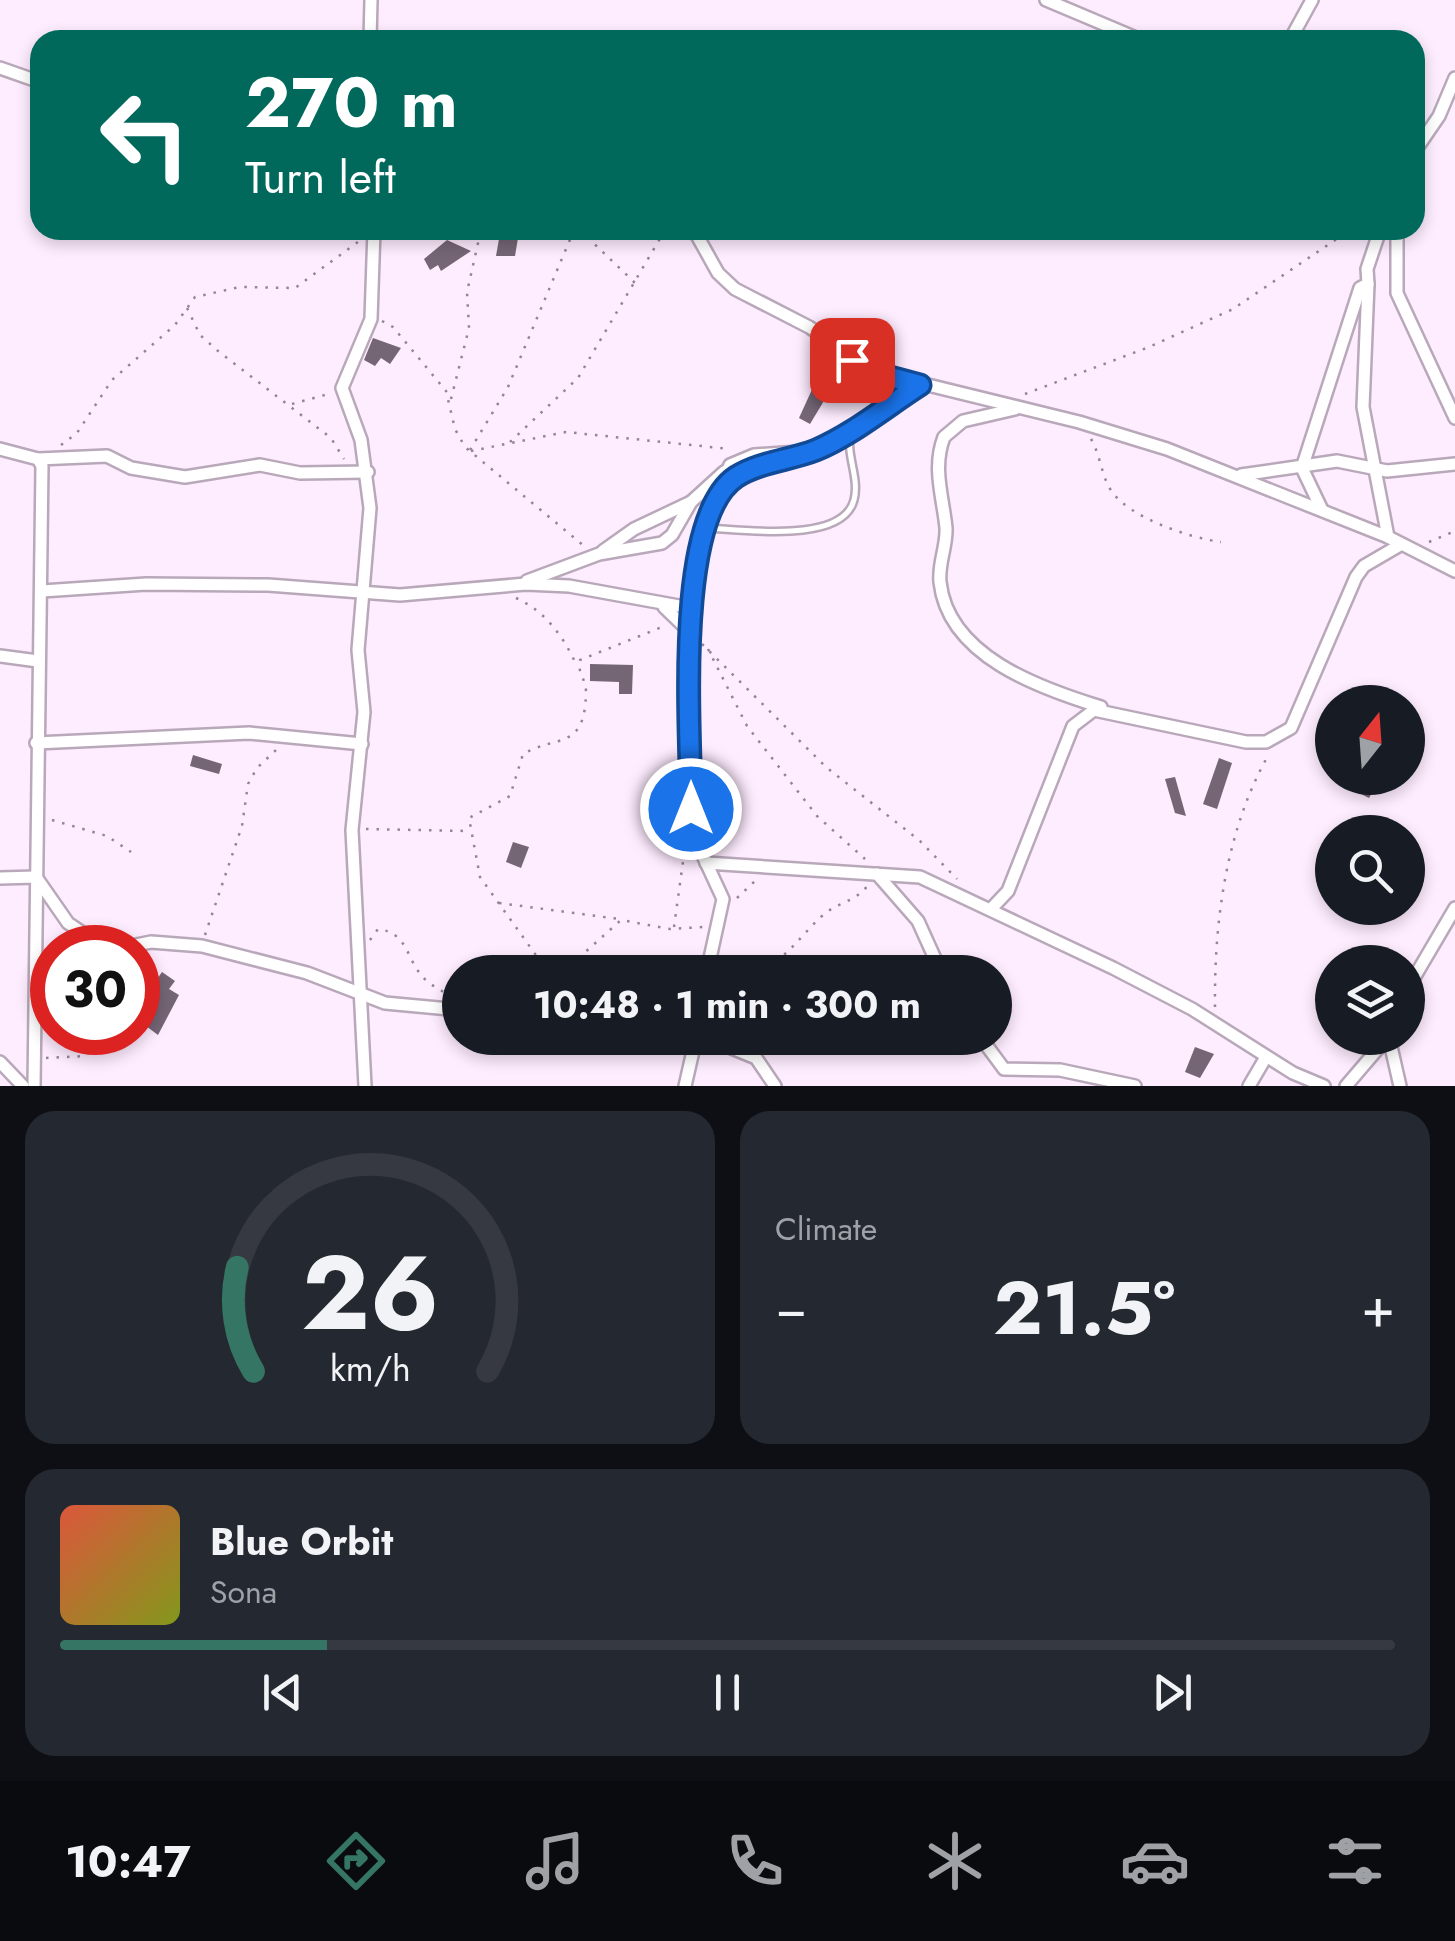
<!DOCTYPE html>
<meta charset="utf-8">
<style>
body{margin:0;font-family:Jost,sans-serif;background:#242831;color:#f1f3f6;height:100vh;display:flex;flex-direction:column;font-size:38px;white-space:nowrap}
*{box-sizing:border-box;margin:0}
p{font-size:32px;color:#9ea1a6}
.icon{flex:none;width:55px;height:55px;fill:none;stroke:currentColor;stroke-width:2;stroke-linecap:round;stroke-linejoin:round}
.map{position:relative;height:1086px;overflow:hidden}
.panel{display:flex;flex-direction:column;gap:25px;padding:25px;background:#0d0f14;flex:1}
.panel>*{flex:none}
.banner{position:absolute;left:30px;top:30px;width:1395px;height:210px;border-radius:30px;box-shadow:0 5px 15px #0003;background:#00695c;color:#fff;overflow:hidden}
.needle{width:65px;rotate:17deg}
.buttons{position:absolute;left:1315px;top:685px;display:grid;gap:20px}
.buttons a{display:grid;place-items:center;width:110px;height:110px;border-radius:50%;background:#171b24;box-shadow:0 5px 15px #0003;font-size:50px}
.speed{position:absolute;left:30px;top:925px;display:flex;gap:20px;font-size:50px;font-weight:700;text-align:center}
.speed>*{display:grid;place-content:center;width:130px;height:130px;border-radius:50%;background:#171b24;box-shadow:0 5px 15px #0003;line-height:1}
.speed .limit{border:15px solid #d22;background:#fff;color:#111}
.pin{position:absolute;display:grid;place-items:center;width:85px;height:85px;color:#fff;margin:-42px;border-radius:20px;box-shadow:0 5px 15px #0006}
.me{position:absolute;width:110px;margin:-55px;rotate:0deg;stroke-linejoin:round;filter:drop-shadow(0 0 8px #0008)}
.turn{display:flex;align-items:center;gap:35px;height:210px;padding:0 50px;font-size:45px}
.turn .icon{width:130px;height:130px;stroke-width:2.5}
.turn b{display:block;font-size:70px;line-height:85px}
.big{font-size:75px;font-weight:700;line-height:1.1}
.panel .card{flex:1;display:flex;flex-direction:column;justify-content:center;gap:15px;min-width:0;padding:0 35px;border-radius:30px;background:#242831}
.panel .dial{align-items:center;gap:0}
.dial svg{height:260px;overflow:visible;fill:none;stroke:#363941;stroke-width:7;stroke-linecap:round;text-anchor:middle}
.dial text{fill:#f1f3f6;stroke:none}
.song{display:flex;align-items:center;gap:30px}
.cover{width:120px;height:120px;border-radius:15px;background:linear-gradient(135deg,hsl(10 70% 55%),hsl(70 70% 35%))}
.played{height:10px;border-radius:5px;background:linear-gradient(90deg,#357563 20%,#363941 20%)}
.keys{display:flex;justify-content:space-around;direction:ltr}
.heat{display:flex;justify-content:space-between;align-items:center;font-size:55px;direction:ltr}
.panel .tiles{flex:1;display:grid;gap:25px;grid-template-columns:1fr 1fr}
.card:last-child{grid-column:span 2}
.trip{position:absolute;left:442px;top:955px;width:570px;height:100px;border-radius:50px;background:#171b24;box-shadow:0 5px 15px #0003;font-weight:700;line-height:100px;text-align:center}
.menu{display:flex;height:160px;justify-content:space-around;align-items:center;background:#090b0e;color:#9ea1a6}
.menu .icon{width:70px;height:70px}
.menu .selected{color:#357563}
.menu b{font-size:45px;color:#f1f3f6}
.map>svg:first-child{display:block}
</style>
<div class="map">
<svg width="1455" height="1086" viewBox="0 0 1455 1086">
<rect width="100%" height="100%" fill="#feecff"/>
<g fill="#756676">
<polygon points="506,236 518,238 515,256 496,256 499,239"/>
<polygon points="447,240 471,251 441,271 438,265 430,270 424,259"/>
<polygon points="373,338 401,348 390,364 381,358 375,366 364,360"/>
<polygon points="820,372 836,381 810,424 799,418"/>
<polygon points="590,664 633,665 632,694 619,694 619,682 590,681"/>
<polygon points="193,755 222,764 219,774 190,766"/>
<polygon points="1219,758 1232,763 1217,809 1203,804"/>
<polygon points="1175,777 1186,816 1175,813 1165,779"/>
<polygon points="1359,778 1380,778 1369,798 1353,790"/>
<polygon points="513,842 529,847 521,868 506,862"/>
<polygon points="162,972 175,981 169,989 179,995 158,1035 138,1020 148,1004 142,1001"/>
<polygon points="1195,1047 1214,1054 1200,1078 1185,1072"/>
</g>
<g fill="none" stroke-linecap="round" stroke-linejoin="round">
<defs>
<path id="lane" d="M704,528C741,529 842,545 854,500C860,477 845,455 851,431"/>
<g id="street">
<polyline points="1046,0 1141,40"/>
<polyline points="370,40 371,0"/>
<polyline points="1290,40 1312,0"/>
<polyline points="0,68 40,82"/>
<polyline points="1415,151 1439,116 1455,78"/>
<polyline points="694,230 718,273 735,289 809,327 879,373 1079,422 1167,449 1388,537 1455,571"/>
<polyline points="1397,230 1397,293 1455,418"/>
<polyline points="1368,284 1363,407 1388,537"/>
<path d="M1015,409L963,421L944,437C932,468 943,497 946,528C947,546 938,564 940,582C948,656 1039,688 1101,707"/>
<polyline points="0,449 38,459 42,466 34,1086"/>
<polyline points="38,459 107,456 131,468 185,477 260,465 300,473 368,472"/>
<polyline points="1241,475 1337,461 1387,471 1455,464"/>
<polyline points="721,490 737,476 789,458"/>
<polyline points="1322,510 1302,468 1360,288 1368,284 1367,269 1380,230"/>
<polyline points="603,551 634,529 691,502"/>
<polyline points="527,581 599,554 662,543 672,535 691,502 724,472"/>
<polyline points="42,591 146,584 268,585 400,595 526,584 569,586 690,608"/>
<polyline points="664,607 691,633"/>
<polyline points="0,656 38,661"/>
<polyline points="36,743 249,733 362,744"/>
<polyline points="706,863 920,877 1113,968 1192,1009 1293,1073 1324,1086"/>
<polyline points="877,874 918,921 941,972"/>
<polyline points="0,878 36,877 68,923 96,942 126,947 151,942 202,946 307,973 385,1003 460,1010"/>
<polyline points="991,909 1008,891 1073,726 1094,710 1246,742 1266,742 1291,728 1356,577 1364,566 1400,545"/>
<polyline points="707,972 723,899 692,832 690,608 703,528 730,465 754,455 812,451 920,385"/>
<polyline points="1408,988 1455,908"/>
<polyline points="707,1038 756,1058 775,1086"/>
<polyline points="981,1038 1004,1069 1060,1070 1135,1086"/>
<polyline points="1389,1038 1400,1086"/>
<polyline points="0,1062 23,1086"/>
<polyline points="365,1086 352,830 364,712 358,650 370,508 361,440 342,388 371,319 374,230"/>
<polyline points="685,1086 696,1038"/>
<polyline points="1249,1086 1266,1057"/>
<polyline points="1346,1086 1387,1038"/>
</g>
</defs>
<use href="#lane" stroke="#b9a8ba" stroke-width="10"/>
<use href="#street" stroke="#b9a8ba" stroke-width="16"/>
<g stroke="#928693" stroke-width="2.5" stroke-dasharray="2.5 8" stroke-linecap="butt">
<polyline points="580,230 635,283"/>
<polyline points="187,308 200,335 218,351 331,438 344,459"/>
<polyline points="382,321 393,327 446,391 455,429 465,447 584,546"/>
<polyline points="1025,394 1149,347 1233,309 1350,230"/>
<polyline points="451,399 469,328 467,292 481,230"/>
<polyline points="292,404 332,393"/>
<path d="M1091,439C1101,456 1101,476 1112,492C1131,518 1190,538 1221,542"/>
<polyline points="510,442 578,378 665,230"/>
<polyline points="61,445 77,433 112,380 175,325 195,297 240,287 295,288 362,239"/>
<polyline points="470,450 508,387 574,230"/>
<polyline points="471,451 566,432 730,449"/>
<polyline points="1429,542 1455,531"/>
<path d="M516,598C545,611 563,636 576,664"/>
<polyline points="702,644 826,767 920,841 957,879"/>
<polyline points="708,649 747,726 817,816 865,859"/>
<polyline points="52,820 107,836 131,852"/>
<polyline points="366,829 467,831"/>
<polyline points="737,898 756,880"/>
<polyline points="499,903 619,919"/>
<polyline points="674,927 685,847"/>
<polyline points="205,935 242,826 248,784 257,768 276,750"/>
<path d="M370,940L378,929C408,933 406,958 422,976C428,984 441,990 450,996"/>
<path d="M548,972L480,877L469,818L510,796L523,754C558,734 585,751 586,692C586,679 577,673 580,660L667,625"/>
<polyline points="563,972 621,920 670,929 704,927"/>
<path d="M758,972C788,958 799,937 822,916C837,902 856,902 868,885"/>
<path d="M1215,1007C1214,922 1226,829 1269,754"/>
<polyline points="46,1058 85,1056 108,1032"/>
</g>
<use href="#lane" stroke="#fff" stroke-width="5"/>
<use href="#street" stroke="#fff" stroke-width="11"/>
</g>
<g fill="none" stroke-linecap="round" stroke-linejoin="round">
<defs>
<path id="route" d="M691,809C691,736 673,519 736,477C759,462 791,460 816,450C852,435 887,406 920,385L879,374L852,360"/>
</defs>
<use href="#route" stroke="#114b97" stroke-width="25"/>
<use href="#route" stroke="#1a73e8" stroke-width="18"/>
</g>
</svg>
<div class="buttons">
<a><svg class="needle" viewBox="-14 -14 28 28"><path d="M0-13l5 13h-10z" fill="#e53935"/><path d="M0 13l5-13h-10z" fill="#9ea1a6"/></svg></a>
<a><svg class="icon" aria-label="search" viewBox="0 0 24 24"><circle cx="10" cy="10" r="6"/><path d="M15 15l6 6"/></svg></a>
<a><svg class="icon" aria-label="layers" viewBox="0 0 24 24"><path d="M12 4l9 5-9 5-9-5zM3 14l9 5 9-5"/></svg></a>
</div>
<div class="speed"><div class="limit">30</div></div>
<div class="pin" style="left:852px;top:360px;background:#d93025"><svg class="icon" aria-label="arrive" viewBox="0 0 24 24"><path d="M6 21V4h12l-3 4 3 4H6"/></svg></div>
<svg class="me" style="left:691px;top:809px" viewBox="-20 -20 40 40"><circle r="17" fill="#1a73e8" stroke="#fff" stroke-width="3"/><path d="M0-11L8 9 0 5-8 9z" fill="#fff"/></svg>
<div class="trip">10:48 · 1 min · 300 m</div>
<div class="banner">
<div class="turn"><svg class="icon" aria-label="left" viewBox="0 0 24 24"><path d="M17 20v-9H6M10 6l-5 5 5 5"/></svg><div><b>270 m</b>Turn left</div></div>
</div>
</div>
<section class="panel">
<div class="tiles">
<div class="card dial"><svg viewBox="0 0 100 80">
<path d="M14 69A42 42 0 1 1 86 69"/>
<path d="M14 69A42 42 0 0 1 9 37" stroke="#357563"/>
<text x="50" y="56" font-size="32" font-weight="700">26</text>
<text x="50" y="72" font-size="11">km/h</text>
</svg></div>
<div class="card"><p>Climate</p>
<div class="heat"><a>−</a><b class="big">21.5°</b><a>+</a></div>
</div>
<div class="card">
<div class="song"><i class="cover"></i><div><b>Blue Orbit</b><p>Sona</p></div></div>
<div class="played"></div>
<div class="keys"><svg class="icon" aria-label="previous" viewBox="0 0 24 24"><path d="M18 5L8 12l10 7zM5 5v14"/></svg><svg class="icon" aria-label="pause" viewBox="0 0 24 24"><path d="M8 5v14M16 5v14"/></svg><svg class="icon" aria-label="next" viewBox="0 0 24 24"><path d="M6 5l10 7-10 7zM19 5v14"/></svg></div>
</div>
</div>
</section>
<nav class="menu">
<b>10:47</b>
<svg class="icon selected" aria-label="directions" viewBox="0 0 24 24"><path d="M12 3l9 9-9 9-9-9zM9 14v-3h6M13 9l2 2-2 2"/></svg>
<svg class="icon" aria-label="music" viewBox="0 0 24 24"><path d="M9 18V5l10-2v13"/><circle cx="6" cy="18" r="3"/><circle cx="16" cy="16" r="3"/></svg>
<svg class="icon" aria-label="phone" viewBox="0 0 24 24"><path d="M5 4h4l2 5-3 2q2 4 5 5l2-3 5 2v4C11 20 4 13 5 4z"/></svg>
<svg class="icon" aria-label="climate" viewBox="0 0 24 24"><path d="M12 3v18M4 7l16 10M4 17L20 7"/></svg>
<svg class="icon" aria-label="car" viewBox="0 0 24 24"><path d="M5 17H2v-5l4-1 3-4h7l3 4 3 1v5h-3M9 17h6M6 11h13"/><circle cx="7" cy="17" r="2"/><circle cx="17" cy="17" r="2"/></svg>
<svg class="icon" aria-label="filters" viewBox="0 0 24 24"><path d="M4 7h16M4 17h16"/><circle cx="9" cy="7" r="2"/><circle cx="15" cy="17" r="2"/></svg>
</nav>
